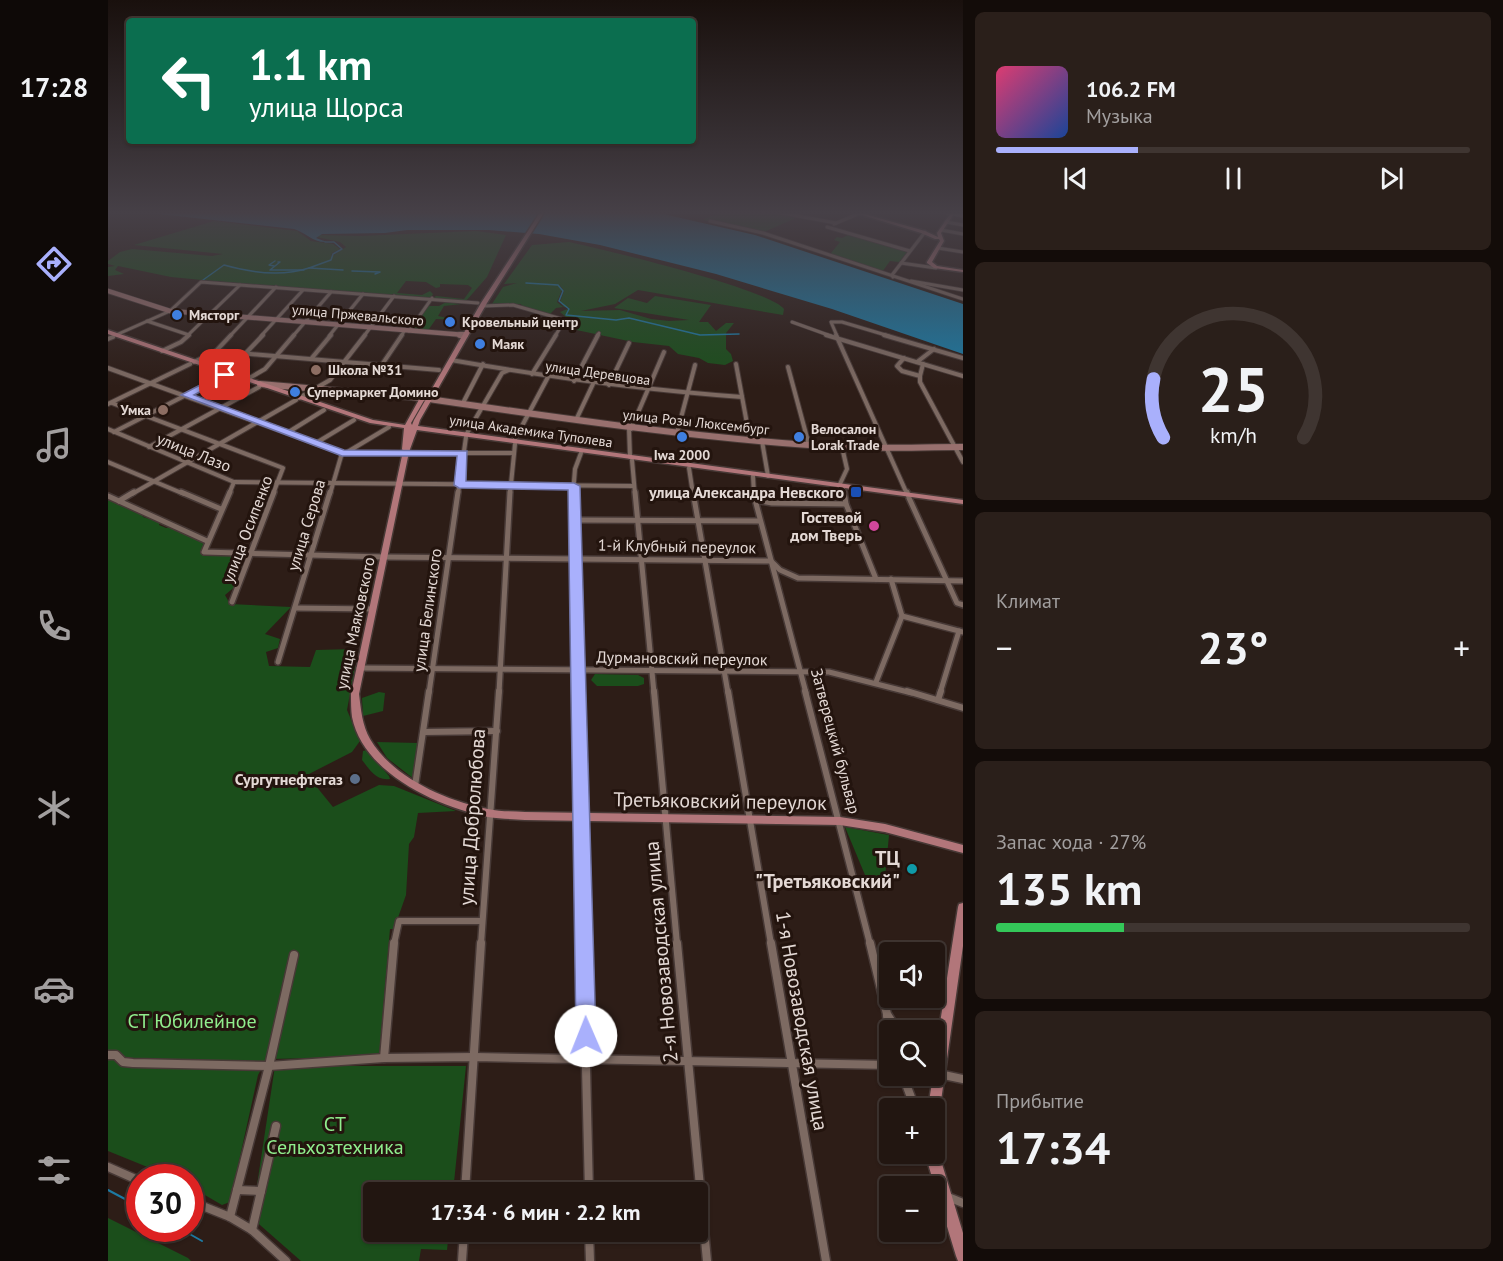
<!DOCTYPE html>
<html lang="ru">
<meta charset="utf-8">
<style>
body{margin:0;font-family:"PT Sans",sans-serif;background:#2a1f1a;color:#f1f3f6;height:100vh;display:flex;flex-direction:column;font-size:22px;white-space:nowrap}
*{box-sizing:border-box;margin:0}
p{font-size:20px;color:#a29f9f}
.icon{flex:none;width:33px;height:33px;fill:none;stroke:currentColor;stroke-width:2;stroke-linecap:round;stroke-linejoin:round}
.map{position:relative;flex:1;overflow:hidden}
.details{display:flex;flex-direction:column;gap:12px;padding:12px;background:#130c09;width:540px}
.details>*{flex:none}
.top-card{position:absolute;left:18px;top:18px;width:570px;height:126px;border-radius:6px;box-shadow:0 2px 4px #0004,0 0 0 2px #3f3531;background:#0b6e4f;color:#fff;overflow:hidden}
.tools{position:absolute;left:771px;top:942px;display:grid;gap:12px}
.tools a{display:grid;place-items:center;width:66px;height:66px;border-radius:6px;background:#221611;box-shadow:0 2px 4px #0004,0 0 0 2px #3f3531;font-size:30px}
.speed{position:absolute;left:18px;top:1164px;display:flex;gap:12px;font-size:30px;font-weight:700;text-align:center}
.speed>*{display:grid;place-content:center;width:78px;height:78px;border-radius:50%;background:#221611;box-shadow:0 2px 4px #0004,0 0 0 2px #3f3531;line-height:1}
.speed .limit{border:9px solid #d22;background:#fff;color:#111}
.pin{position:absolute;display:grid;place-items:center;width:51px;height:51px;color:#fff;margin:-26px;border-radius:12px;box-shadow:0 3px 9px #0006}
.me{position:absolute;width:66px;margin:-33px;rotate:359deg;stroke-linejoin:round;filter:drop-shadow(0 0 4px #0008)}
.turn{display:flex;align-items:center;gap:21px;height:126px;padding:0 24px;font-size:27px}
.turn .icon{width:78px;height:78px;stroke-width:2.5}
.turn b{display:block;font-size:42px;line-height:51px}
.big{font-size:45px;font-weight:600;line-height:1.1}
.details .card{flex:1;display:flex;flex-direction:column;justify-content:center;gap:9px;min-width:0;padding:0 21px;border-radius:9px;background:#2a1f1a}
.details .dial{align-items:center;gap:0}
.dial svg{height:156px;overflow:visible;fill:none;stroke:#3f3531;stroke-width:7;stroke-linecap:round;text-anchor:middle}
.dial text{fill:#f1f3f6;stroke:none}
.song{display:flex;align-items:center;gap:18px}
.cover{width:72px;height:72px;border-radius:9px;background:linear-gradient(135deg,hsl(340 70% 55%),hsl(220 70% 35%))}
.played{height:6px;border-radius:3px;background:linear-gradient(90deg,#a9b0fc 30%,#3f3531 30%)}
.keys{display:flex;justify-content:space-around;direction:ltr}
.heat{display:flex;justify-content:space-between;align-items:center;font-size:33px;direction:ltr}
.charge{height:9px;border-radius:4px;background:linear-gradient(90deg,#34c759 27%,#3f3531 0)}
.trip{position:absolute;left:255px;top:1182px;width:345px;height:60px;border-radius:6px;background:#221611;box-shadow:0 2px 4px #0004,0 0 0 2px #3f3531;font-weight:600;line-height:60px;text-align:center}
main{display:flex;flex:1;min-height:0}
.dock{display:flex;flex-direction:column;width:108px;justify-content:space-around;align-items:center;background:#0e0907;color:#a29f9f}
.dock .icon{width:42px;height:42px}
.dock .current{color:#a9b0fc}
.dock b{font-size:27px;color:#f1f3f6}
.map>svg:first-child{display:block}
</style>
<main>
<nav class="dock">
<b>17:28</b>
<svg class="icon current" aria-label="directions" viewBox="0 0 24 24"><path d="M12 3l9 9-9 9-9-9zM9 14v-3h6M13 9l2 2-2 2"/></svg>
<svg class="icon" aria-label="music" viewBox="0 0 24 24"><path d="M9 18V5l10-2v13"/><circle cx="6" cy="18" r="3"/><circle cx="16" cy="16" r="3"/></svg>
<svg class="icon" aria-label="phone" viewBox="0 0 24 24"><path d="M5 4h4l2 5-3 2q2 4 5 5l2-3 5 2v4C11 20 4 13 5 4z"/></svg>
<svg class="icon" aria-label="climate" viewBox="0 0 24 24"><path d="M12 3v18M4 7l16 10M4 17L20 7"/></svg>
<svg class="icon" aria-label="car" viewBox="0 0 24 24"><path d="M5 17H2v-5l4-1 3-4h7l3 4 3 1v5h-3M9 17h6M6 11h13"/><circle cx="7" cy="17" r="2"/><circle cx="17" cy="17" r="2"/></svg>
<svg class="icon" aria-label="filters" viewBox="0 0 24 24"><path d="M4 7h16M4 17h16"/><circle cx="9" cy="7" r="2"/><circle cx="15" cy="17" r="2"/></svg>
</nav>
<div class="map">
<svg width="855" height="1261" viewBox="0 0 855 1261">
<rect width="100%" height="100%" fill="#2d1d17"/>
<g fill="#1b4e1b">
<path d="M651,211L690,217L656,232L595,220C618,207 629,219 651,211Z"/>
<polygon points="106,221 189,231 203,241 225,244 232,249 224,253 223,257 238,247 232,242 209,237 212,235 252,236 368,231 398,235 379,277 358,301 325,298 328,296 356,299 364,288 360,285 332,284 332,287 328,288 318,282 298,281 289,293 314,295 322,291 325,294 323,298 315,298 94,280 63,277 10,266 7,270 16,274 0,276 0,267 7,266 0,264 0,261 12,252 24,249 104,256 115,254 26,245"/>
<polygon points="740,235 799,252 791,262 782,261 774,272 715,253 723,253 732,242 726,240 729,237 734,238"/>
<path d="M461,242C494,249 661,289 676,309L675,315L530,290L507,304L473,311L512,310L543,319L561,321L581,320L506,308L520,298L539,303L547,296L603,305L591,322H600L608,331L618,323H626L618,333V349L623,354L625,361L617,365L600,363L591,358L570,354L561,346L525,342L459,328L458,317L452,312L462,308L456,307L452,302L456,291L451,284L454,290L449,302L455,307L448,308L441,315L414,307L413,304H384L395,287L409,283L396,284L424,245Z"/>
<polygon points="338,302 354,304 336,306 330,316 349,320 328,319 321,329 327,331 304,329 320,306 331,306"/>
<polygon points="0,498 34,513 35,517 52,522 51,525 58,528 63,527 96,542 94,553 140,555 129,585 117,595 122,604 183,607 157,634 172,639 170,648 158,652 161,666 202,667 208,650 247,649 247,667 239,710 252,741 244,752 199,775 225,807 271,785 286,786 348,811 310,813 306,837 301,844 298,895 286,929 282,929 271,1057 159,1059 150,1075 122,1202 114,1205 83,1187 82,1178 64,1177 0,1151"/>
<polygon points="487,674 530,675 536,678 536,684 530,686 489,686 483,680"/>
<polygon points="271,692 277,693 275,711 255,716 254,698"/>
<polygon points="269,742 310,743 306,779 279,758"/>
<path d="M259,750L281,776L282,779C268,781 262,770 254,760L255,751Z"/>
<polygon points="737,827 781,835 777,878 757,875"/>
<polygon points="167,1066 358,1066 345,1192 266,1192 266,1232 341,1232 339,1250 313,1249 311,1261 193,1261 144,1218"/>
<polygon points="0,1218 80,1258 83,1261 0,1261"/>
</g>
<path fill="#1d7aa3" d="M24,211H537L551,213L647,235L855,304V354L724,309L608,274L492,245L431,234L381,230H299L277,233L214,234L208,238L219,242C205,243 199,233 186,229Z"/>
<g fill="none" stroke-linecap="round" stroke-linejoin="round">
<g stroke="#1d7aa3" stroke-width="1.5">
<polyline points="217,242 226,242 234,249 225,254 223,260 201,268 235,270"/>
<polyline points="170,262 172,262 162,270 196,270"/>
<polyline points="166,266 161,265 167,261"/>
<polyline points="244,271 272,272 267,274"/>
<path d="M95,280L116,265C144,273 173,277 201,268"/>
<polyline points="418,283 450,285 455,291 451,301 461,309 458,315 508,320 521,318 592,335 631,334"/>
</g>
<g stroke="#1d7aa3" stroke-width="2">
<polyline points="0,1190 32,1207"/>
<polyline points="71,1228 94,1241"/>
</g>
<defs>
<g id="street-far4">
<polyline points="663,211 728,223"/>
<polyline points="829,211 855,216"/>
<polyline points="602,221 655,233 855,299"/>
<polyline points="838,222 855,225"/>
<polyline points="726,224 752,213"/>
<polyline points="719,227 802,251"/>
<polyline points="833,230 855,234"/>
<polyline points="830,248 855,252"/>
<polyline points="793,263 828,268"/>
<polyline points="785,277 784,275 817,232"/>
<polyline points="803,281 855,290"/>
<polyline points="374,306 405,305 457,320 447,336"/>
<polyline points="39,321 81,335"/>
<polyline points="684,322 723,336"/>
<polyline points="301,331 324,298"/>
<polyline points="8,335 62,311 93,282 370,303"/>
<polyline points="79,336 132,285"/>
<polyline points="122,336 168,287"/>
<polyline points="153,336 195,290"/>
<polyline points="185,336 223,292"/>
<polyline points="221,336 255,294"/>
<polyline points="256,336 286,296"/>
<polyline points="293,336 297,330"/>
<polyline points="489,336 491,333"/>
<polyline points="729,336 723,322 734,322 781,336"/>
</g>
<g id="street-far3">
<polyline points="718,335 855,376"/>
<polyline points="728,335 799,494"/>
<polyline points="776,335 855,358"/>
<polyline points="0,339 5,337"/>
<polyline points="54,351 73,342 81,335"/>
<polyline points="108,351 331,370"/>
<polyline points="137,354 155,335"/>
<polyline points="796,358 789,366 794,371 812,376 815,364"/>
<polyline points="203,359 223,335"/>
<path d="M343,360C440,377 536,390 634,397"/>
<polyline points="86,362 108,351 123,335"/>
<polyline points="809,362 826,349"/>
<polyline points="628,364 642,440"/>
<polyline points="273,366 294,335"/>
<polyline points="680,367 701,445"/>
<polyline points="0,368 234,453 222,494"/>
<polyline points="424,374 448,335"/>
<polyline points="812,376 812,382 855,462"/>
<polyline points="138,380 157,369 186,335"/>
<polyline points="466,381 490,335"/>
<polyline points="501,385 521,343"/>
<polyline points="191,398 222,380 257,335"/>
<polyline points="4,403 175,468 165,494"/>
<polyline points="355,403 375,364"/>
<polyline points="0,404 82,364"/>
<polyline points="468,420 485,384"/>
<polyline points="521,428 522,457"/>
<polyline points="0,429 126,482 121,494"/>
<polyline points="523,429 556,352"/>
<polyline points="6,432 117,375"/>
<polyline points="179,433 216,410"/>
<polyline points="569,433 587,365"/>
<polyline points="358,435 394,373 401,370"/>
<polyline points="406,441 440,377"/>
<polyline points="654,441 660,476"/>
<polyline points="208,443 246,420"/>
<polyline points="41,447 151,387"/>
<polyline points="241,451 281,427"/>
<polyline points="234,453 406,453"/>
<polyline points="524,460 527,494"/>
<polyline points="0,462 76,494"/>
<polyline points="581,468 585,494"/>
<polyline points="645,476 646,494"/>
<polyline points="126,482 525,486"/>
<polyline points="731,486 739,469 734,447"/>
<polyline points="735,489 736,494"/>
<polyline points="24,494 188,400"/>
<polyline points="350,494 358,437"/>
<polyline points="402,494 407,444"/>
<polyline points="465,494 467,469 473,453"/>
</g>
<g id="street-far2">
<polyline points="73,492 113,509"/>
<polyline points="122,492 96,552 276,557 663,561 672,570 690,578 855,581"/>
<polyline points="465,492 470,693"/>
<polyline points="527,492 546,693"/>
<polyline points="585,492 620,693"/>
<polyline points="645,492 698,693"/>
<polyline points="736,492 738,504 768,579"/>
<polyline points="799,492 800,495"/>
<polyline points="0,496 99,541"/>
<polyline points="801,498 849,603 855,605"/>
<polyline points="647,500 664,503 738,504"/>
<polyline points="11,501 26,492"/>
<polyline points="466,520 652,521"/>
<polyline points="124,602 166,492"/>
<polyline points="187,608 264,609"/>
<polyline points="794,616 855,632"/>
<polyline points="170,662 222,492"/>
<polyline points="251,668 721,672 804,693"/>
<polyline points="768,682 794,616 783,579"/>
<polyline points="321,693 350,492"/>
<polyline points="391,693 402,492"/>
<polyline points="832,693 851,631"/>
</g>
<g id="street-far1">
<polyline points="470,691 475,944"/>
<polyline points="546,691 569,944"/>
<polyline points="620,691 663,944"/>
<polyline points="697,691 762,944"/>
<polyline points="799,691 855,708"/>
<polyline points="830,700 833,691"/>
<polyline points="316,732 389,731"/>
<polyline points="307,786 321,691"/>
<polyline points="286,944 291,921 374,921"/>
<polyline points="373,944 391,691"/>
</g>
<g id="street">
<polyline points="475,943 481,1192"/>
<polyline points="569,943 599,1261"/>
<polyline points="663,943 718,1261"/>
<polyline points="762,943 779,1014 789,1030"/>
<polyline points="779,1016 782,1032"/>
<polyline points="0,1055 8,1055 15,1062 25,1063 161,1066 276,1058 367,1057 782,1065"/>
<polyline points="276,1058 286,943"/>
<polyline points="831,1074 855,1079"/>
<polyline points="795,1076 807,1108"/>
<polyline points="0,1167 32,1181"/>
<polyline points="129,1190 153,1191"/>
<polyline points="357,1192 373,943"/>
<polyline points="840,1197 855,1203"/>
<polyline points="82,1201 122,1217 144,1230 178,1261"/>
<polyline points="122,1217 161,1066 186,955"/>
<polyline points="144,1230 168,1126"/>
<polyline points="481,1232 482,1261"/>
<polyline points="354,1261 356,1232"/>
</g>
<polyline id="secondary-far1" points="0,291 62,311 357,335"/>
<g id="secondary">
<polyline points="352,335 357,335"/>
<polyline points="152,384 315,398"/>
<path d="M321,399C458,419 594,439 732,447C773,449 814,447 855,447"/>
</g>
<g id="primary">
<path d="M433,211H437L379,303L312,420L310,426L855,500V504L309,430L301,452L251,694C253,710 254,725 262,739C284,777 338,801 380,809C392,812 405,811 417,812L732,817L777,824L855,845V853L777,832L732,825L417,820C405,819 392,819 380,817C330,807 255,773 244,717C243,710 243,702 243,694L295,451L294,449L296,428L262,423L0,334V330L265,420L297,425L313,396H317L318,397L303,423L304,425L306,420L373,303Z"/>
<polygon points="741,211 746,211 817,231 830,237 829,233 844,211 848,211 833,233 836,241 824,262 829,266 855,270 855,272 826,268 819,263 819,262 832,241 831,239 827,239 813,233"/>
<polygon points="855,903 855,946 832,1108 830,1112 826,1114 826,1108 820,1108 825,1076 826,1076 826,1062 850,907 851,904"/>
<polygon points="826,1149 829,1149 831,1154 855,1233 855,1261 850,1261 848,1256 817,1154 826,1154"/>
</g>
</defs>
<use href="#street-far4" stroke="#473936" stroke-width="4.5"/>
<use href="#street-far3" stroke="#473936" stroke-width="6"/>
<use href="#street-far2" stroke="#473936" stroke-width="8"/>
<use href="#street-far1" stroke="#473936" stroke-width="9"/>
<use href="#street" stroke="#473936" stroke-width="11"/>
<use href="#secondary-far1" stroke="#473936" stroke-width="6"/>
<use href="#secondary" stroke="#473936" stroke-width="8"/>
<use href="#primary" stroke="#473936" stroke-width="3"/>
<use href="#street-far4" stroke="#7d6a62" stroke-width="3"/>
<use href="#street-far3" stroke="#7d6a62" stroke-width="4"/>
<use href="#street-far2" stroke="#7d6a62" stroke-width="5"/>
<use href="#street-far1" stroke="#7d6a62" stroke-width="6"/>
<use href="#street" stroke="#7d6a62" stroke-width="8"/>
<use href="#secondary-far1" stroke="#98706e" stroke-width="4.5"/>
<use href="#secondary" stroke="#98706e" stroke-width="6"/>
<use href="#primary" fill="#b2767a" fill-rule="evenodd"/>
</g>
<linearGradient id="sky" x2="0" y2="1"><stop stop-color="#19100d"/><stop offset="0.55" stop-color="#464047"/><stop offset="1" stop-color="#464047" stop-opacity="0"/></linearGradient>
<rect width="855" height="387" fill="url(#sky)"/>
<polygon fill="#a9b0fc" stroke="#6e72a4" stroke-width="1.5" points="117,372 120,373 120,377 86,395 236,450 359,451 358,481 466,483 472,486 488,1036 485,1043 478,1045 471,1043 468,1036 460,490 351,488 346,485 349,456 234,456 73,395"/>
<g fill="#3f7fe0" stroke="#23140e" stroke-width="2">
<circle cx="69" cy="315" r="6"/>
<circle cx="342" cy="322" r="6"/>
<circle cx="372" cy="344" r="6"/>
<circle cx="187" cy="392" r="6"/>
<circle cx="574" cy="437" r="6"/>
<circle cx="691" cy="437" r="6"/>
</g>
<g fill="#8d6e63" stroke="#23140e" stroke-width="2">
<circle cx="208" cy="370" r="6"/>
<circle cx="55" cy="410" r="6"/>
</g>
<rect fill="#1a4fb4" stroke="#23140e" stroke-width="2" x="742" y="486" width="12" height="12" rx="3"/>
<circle fill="#d1479c" stroke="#23140e" stroke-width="2" cx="766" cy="526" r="6"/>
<circle fill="#5c6f8a" stroke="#23140e" stroke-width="2" cx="247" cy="779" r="6"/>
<circle fill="#0f9aa8" stroke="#23140e" stroke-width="2" cx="804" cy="869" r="6"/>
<g text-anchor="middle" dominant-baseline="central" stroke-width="6" stroke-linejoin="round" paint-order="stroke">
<g font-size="14" font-weight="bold" fill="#e4d9d5" stroke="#23140e" text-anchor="start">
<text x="81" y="315">Мясторг</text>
<text x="354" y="322">Кровельный центр</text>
<text x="384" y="344">Маяк</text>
<text x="220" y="370">Школа №31</text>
<text x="199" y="392">Супермаркет Домино</text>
<text x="43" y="410" text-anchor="end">Умка</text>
<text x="703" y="429">Велосалон<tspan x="703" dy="16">Lorak Trade</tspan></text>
<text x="574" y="455" text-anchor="middle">Iwa 2000</text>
</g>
<g font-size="14" fill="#e4d9d5" stroke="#23140e">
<text transform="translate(250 315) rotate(5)">улица Пржевальского</text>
<text transform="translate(490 373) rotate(8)">улица Деревцова</text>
<text transform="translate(588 422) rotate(6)">улица Розы Люксембург</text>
<text transform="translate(423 431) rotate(8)">улица Академика Туполева</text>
</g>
<g font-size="16" fill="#e4d9d5" stroke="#23140e">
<text transform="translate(86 452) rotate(22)">улица Лазо</text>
<text transform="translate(198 525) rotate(-73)">улица Серова</text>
<text transform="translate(139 529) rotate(-69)">улица Осипенко</text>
<text transform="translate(569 546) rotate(1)">1-й Клубный переулок</text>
<text transform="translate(319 610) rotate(-82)">улица Белинского</text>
<text transform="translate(247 623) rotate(-78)">улица Маяковского</text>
<text transform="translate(574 658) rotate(1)">Дурмановский переулок</text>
<text transform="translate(728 741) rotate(75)">Затверецкий бульвар</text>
</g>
<g font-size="16" font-weight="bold" fill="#e4d9d5" stroke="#23140e" text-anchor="end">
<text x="736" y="492">улица Александра Невского</text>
<text x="754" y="517">Гостевой<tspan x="754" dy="18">дом Тверь</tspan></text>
<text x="235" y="779">Сургутнефтегаз</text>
</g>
<g font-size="20" fill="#e4d9d5" stroke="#23140e">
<text transform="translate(612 801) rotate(1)">Третьяковский переулок</text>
<text transform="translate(364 817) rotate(-86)">улица Добролюбова</text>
<text transform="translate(553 952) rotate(-95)">2-я Новозаводская улица</text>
<text transform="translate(694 1021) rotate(80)">1-я Новозаводская улица</text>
</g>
<g font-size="20" font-weight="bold" fill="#e4d9d5" stroke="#23140e" text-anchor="end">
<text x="792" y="858">ТЦ<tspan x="792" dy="23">"Третьяковский"</tspan></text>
</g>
<g font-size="20" fill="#90ee8d" stroke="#23140e">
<text x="84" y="1021">СТ Юбилейное</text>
<text x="227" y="1124">СТ<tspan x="227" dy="23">Сельхозтехника</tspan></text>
</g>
</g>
</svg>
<div class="tools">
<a><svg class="icon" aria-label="sound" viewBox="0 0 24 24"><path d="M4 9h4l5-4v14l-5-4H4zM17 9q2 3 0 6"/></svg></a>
<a><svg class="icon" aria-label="search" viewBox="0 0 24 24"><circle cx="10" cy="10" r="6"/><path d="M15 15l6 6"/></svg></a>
<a>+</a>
<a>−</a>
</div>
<div class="speed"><div class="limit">30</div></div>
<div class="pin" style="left:117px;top:375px;background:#d93025"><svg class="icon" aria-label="arrive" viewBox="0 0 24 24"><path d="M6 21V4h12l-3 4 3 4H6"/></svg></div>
<svg class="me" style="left:478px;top:1036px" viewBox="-20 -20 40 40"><circle r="19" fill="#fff"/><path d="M0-13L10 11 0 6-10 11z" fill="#a9b0fc"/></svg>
<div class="trip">17:34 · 6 мин · 2.2 km</div>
<div class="top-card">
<div class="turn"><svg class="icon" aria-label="left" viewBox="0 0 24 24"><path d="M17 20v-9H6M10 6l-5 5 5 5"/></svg><div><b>1.1 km</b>улица Щорса</div></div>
</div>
</div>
<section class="details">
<div class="card">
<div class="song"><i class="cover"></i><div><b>106.2 FM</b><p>Музыка</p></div></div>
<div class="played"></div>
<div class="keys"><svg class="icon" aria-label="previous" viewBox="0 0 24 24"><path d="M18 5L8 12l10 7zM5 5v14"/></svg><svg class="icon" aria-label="pause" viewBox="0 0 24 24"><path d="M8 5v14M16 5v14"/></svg><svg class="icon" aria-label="next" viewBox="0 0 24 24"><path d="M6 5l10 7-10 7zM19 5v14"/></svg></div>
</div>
<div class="card dial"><svg viewBox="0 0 100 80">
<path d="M14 69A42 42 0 1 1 86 69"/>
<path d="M14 69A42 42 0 0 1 9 39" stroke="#a9b0fc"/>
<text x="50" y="56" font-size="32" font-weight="700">25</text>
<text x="50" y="72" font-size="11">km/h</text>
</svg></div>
<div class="card"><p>Климат</p>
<div class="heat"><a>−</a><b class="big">23°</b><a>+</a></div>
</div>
<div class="card"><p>Запас хода · 27%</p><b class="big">135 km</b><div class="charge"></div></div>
<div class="card"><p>Прибытие</p><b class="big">17:34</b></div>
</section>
</main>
